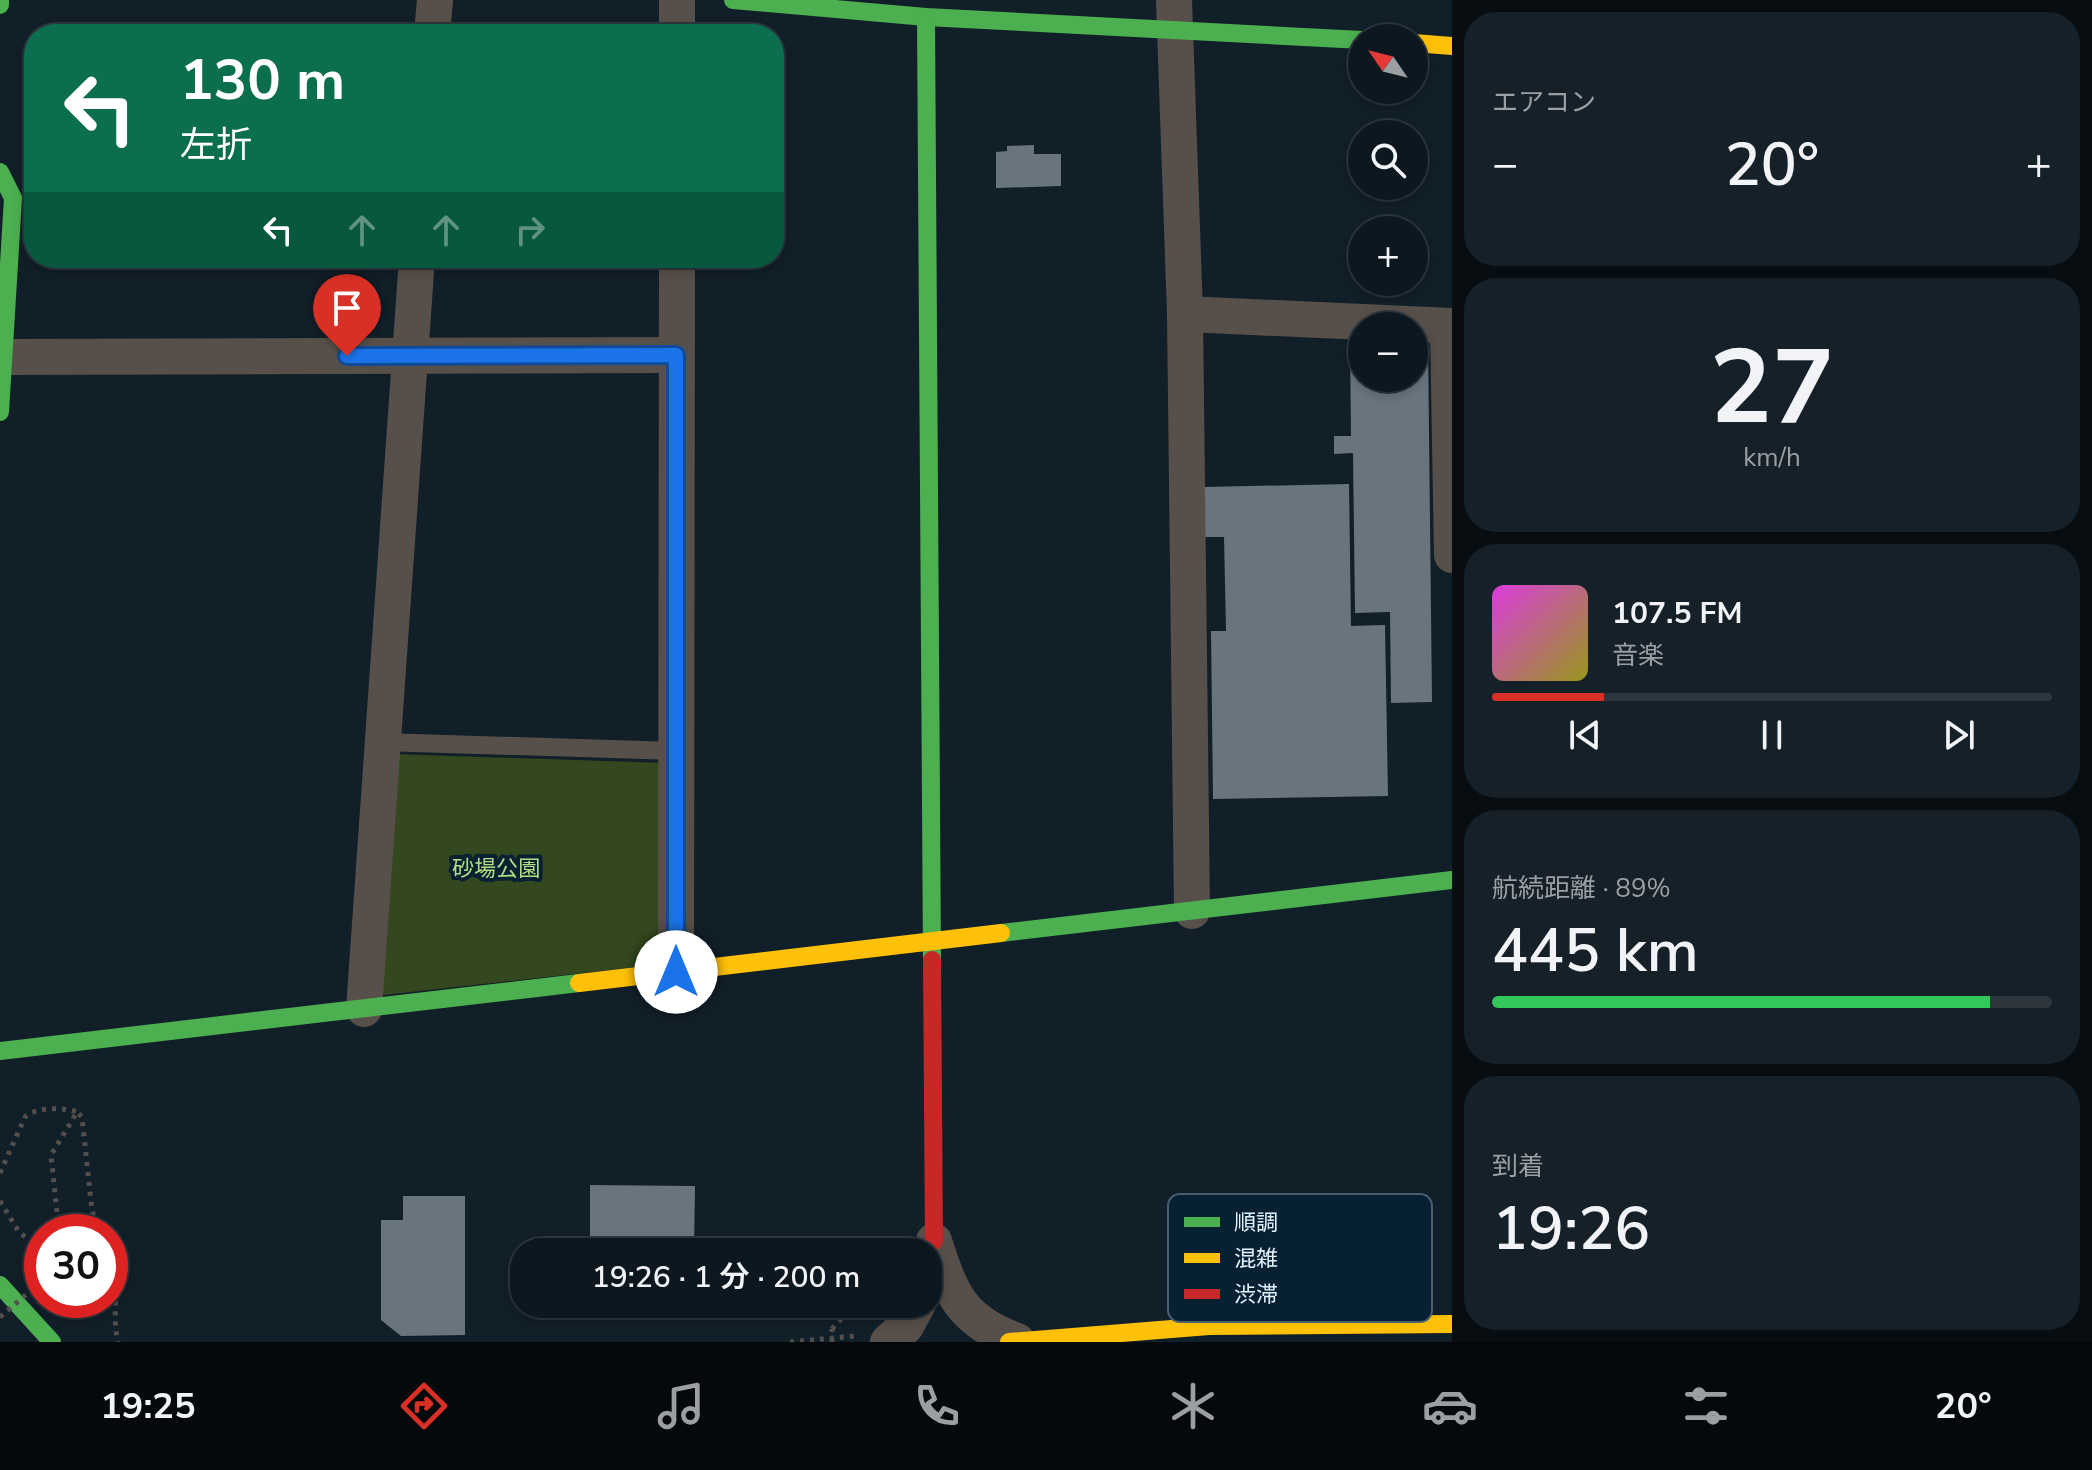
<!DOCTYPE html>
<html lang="ja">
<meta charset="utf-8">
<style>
body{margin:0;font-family:"Nunito Sans","Noto Sans JP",sans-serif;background:#162028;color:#f1f3f6;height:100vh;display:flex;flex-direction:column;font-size:30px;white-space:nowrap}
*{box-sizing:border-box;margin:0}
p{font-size:26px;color:#9a9fa4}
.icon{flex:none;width:44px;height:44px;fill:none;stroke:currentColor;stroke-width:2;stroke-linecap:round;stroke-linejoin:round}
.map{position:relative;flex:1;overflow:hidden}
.side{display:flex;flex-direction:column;gap:12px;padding:12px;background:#070d11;width:640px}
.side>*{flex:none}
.top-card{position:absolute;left:24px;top:24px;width:760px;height:244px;border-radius:32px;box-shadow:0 4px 12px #0003,0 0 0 2px #2d363d;background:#0b6e4f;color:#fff;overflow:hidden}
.needle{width:52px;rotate:305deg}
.fabs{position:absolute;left:1348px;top:24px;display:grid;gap:16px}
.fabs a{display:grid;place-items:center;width:80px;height:80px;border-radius:50%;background:#0d171f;box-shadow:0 4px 12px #0003,0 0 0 2px #2d363d;font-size:40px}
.speed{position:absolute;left:24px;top:1214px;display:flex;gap:16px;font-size:40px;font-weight:700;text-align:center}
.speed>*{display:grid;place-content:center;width:104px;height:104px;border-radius:50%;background:#0d171f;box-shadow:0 4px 12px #0003,0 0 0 2px #2d363d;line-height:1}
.speed .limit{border:12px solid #d22;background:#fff;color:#111}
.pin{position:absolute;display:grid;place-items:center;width:68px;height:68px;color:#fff;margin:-82px -34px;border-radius:50% 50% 50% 0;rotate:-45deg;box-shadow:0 0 8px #0007}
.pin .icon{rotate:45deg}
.me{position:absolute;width:88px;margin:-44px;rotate:0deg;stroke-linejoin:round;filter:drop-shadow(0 0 6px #0008)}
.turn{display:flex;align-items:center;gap:28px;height:168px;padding:0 24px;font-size:36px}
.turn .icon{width:104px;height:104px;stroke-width:2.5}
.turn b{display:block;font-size:56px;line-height:68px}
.lanes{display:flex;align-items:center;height:76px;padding:0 24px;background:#0003;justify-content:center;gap:40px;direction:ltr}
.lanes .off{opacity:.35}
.big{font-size:60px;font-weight:600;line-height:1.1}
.side .tile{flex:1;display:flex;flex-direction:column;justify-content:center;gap:12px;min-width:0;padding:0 28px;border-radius:32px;background:#162028}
.side .dial{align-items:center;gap:0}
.dial b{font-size:104px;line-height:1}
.song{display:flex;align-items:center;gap:24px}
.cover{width:96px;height:96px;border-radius:12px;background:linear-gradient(135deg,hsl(300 70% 55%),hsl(60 70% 35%))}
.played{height:8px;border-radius:4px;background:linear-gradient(90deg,#d93025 20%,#2d363d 20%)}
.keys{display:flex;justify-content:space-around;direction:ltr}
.heat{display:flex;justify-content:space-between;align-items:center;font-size:44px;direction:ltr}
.charge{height:12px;border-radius:6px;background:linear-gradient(90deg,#34c759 89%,#2d363d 0)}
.trip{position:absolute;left:510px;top:1238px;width:432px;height:80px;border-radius:32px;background:#0d171f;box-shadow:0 4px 12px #0003,0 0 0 2px #2d363d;font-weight:600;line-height:80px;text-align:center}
.menu{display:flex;height:128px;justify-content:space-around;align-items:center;background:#05090c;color:#9a9fa4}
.menu .icon{width:56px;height:56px}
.menu .selected{color:#d93025}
.menu b{font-size:36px;color:#f1f3f6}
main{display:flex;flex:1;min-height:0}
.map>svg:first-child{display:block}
</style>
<main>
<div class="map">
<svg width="1452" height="1342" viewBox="0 0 1452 1342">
<rect width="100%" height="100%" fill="#111f29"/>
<polygon fill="#34481f" points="391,754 666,763 664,964 374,996"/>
<g fill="#69757e">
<polygon points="1034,145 1034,154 1061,154 1061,186 996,188 996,152 1007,151 1007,146"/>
<polygon points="1414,342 1428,342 1432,702 1391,703 1390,612 1355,613 1353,453 1334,454 1334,436 1351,436 1350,343 1362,343 1362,378 1414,378"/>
<polygon points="1349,484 1351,626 1385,625 1388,796 1213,799 1211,631 1226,631 1224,537 1204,537 1204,487"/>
<polygon points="590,1185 695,1186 694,1252 590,1252"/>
<polygon points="403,1196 465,1196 465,1335 401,1336 381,1320 381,1220 403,1220"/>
</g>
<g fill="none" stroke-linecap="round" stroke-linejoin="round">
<g stroke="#524f4e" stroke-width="5" stroke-dasharray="4 6" stroke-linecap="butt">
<path d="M0,1173L25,1117C36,1107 64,1107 77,1112"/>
<polyline points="0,1201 19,1232 42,1250"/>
<polyline points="59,1232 51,1155 77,1112 82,1117 92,1211 99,1232"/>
<path d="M110,1262C121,1293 111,1313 118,1342"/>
<polyline points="832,1329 854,1304"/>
<polyline points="790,1342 856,1336"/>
</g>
<polyline stroke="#574f49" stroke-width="18" points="382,742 676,751"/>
<g stroke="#574f49" stroke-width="36">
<polyline points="677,0 677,34"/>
<polyline points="1174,0 1185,314 1192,911"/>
<polyline points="432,34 435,0"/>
<polyline points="1185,314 1452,326"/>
<polyline points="1448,326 1452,555"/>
<polyline points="3,357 676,355"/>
<polyline points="676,972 677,258"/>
<polyline points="364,1009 417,258"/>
<path d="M934,1241C952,1296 960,1319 1017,1341"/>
<polyline points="888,1342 906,1326 918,1304"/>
</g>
<g stroke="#4caf50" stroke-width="18">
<polyline points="0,0 0,5"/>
<polyline points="733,0 926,17 1362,40"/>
<polyline points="926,17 932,960"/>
<polyline points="0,172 13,198 0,412"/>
<polyline points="1001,933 1452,880"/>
<polyline points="0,1051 579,983"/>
<polyline points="0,1285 52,1342"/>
</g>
<g stroke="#ffc107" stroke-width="18">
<polyline points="1414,43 1452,46"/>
<polyline points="579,983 1001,933"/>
<polyline points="1009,1342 1209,1326 1452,1324"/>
</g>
<polyline stroke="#c62828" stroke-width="18" points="932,960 934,1241"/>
<g stroke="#524f4e" stroke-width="5" stroke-dasharray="4 6" stroke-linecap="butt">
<polyline points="0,1317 42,1281"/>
<polyline points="832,1342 832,1329"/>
</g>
</g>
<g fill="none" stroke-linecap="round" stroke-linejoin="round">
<defs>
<polyline id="route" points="347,356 676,355 676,972"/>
</defs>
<use href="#route" stroke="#114b97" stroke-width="20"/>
<use href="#route" stroke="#1a73e8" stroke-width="14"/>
</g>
<g text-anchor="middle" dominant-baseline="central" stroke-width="8" stroke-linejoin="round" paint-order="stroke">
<g font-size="22" fill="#b4dd84" stroke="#072133">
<text x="496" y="869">砂場公園</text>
</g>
</g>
<rect x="1168" y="1194" width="264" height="128" rx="12" fill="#072133" stroke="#495f70" stroke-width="2"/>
<rect x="1184" y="1217" width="36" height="10" fill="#4caf50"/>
<rect x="1184" y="1253" width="36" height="10" fill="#ffc107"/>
<rect x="1184" y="1289" width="36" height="10" fill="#c62828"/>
<g font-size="22" fill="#e2f1fd">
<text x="1234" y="1230">順調</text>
<text x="1234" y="1266">混雑</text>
<text x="1234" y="1302">渋滞</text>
</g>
</svg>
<div class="fabs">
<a><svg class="needle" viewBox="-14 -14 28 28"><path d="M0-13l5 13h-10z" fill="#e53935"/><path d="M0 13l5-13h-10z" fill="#9a9fa4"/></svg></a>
<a><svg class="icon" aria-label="search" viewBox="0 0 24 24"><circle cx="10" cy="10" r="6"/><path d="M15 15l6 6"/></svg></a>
<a>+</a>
<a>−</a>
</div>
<div class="speed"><div class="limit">30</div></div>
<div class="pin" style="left:347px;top:356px;background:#d93025"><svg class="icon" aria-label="arrive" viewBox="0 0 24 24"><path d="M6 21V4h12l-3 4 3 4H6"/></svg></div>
<svg class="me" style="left:676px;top:972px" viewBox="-20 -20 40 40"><circle r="19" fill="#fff"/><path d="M0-13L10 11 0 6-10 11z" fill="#1a73e8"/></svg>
<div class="trip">19:26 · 1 分 · 200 m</div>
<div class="top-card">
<div class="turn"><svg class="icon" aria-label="left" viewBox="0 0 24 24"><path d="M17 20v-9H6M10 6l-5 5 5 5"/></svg><div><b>130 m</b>左折</div></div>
<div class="lanes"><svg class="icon" aria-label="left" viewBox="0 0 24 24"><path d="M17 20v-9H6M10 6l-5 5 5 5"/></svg><svg class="icon off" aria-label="ahead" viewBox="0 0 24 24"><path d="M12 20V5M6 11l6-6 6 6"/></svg><svg class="icon off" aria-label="ahead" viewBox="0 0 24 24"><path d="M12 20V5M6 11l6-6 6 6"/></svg><svg class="icon off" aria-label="right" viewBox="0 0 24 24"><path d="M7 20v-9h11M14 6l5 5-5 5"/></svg></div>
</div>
</div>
<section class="side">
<div class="tile"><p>エアコン</p>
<div class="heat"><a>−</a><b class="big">20°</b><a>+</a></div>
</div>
<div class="tile dial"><b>27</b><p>km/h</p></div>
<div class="tile">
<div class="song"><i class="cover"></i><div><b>107.5 FM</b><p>音楽</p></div></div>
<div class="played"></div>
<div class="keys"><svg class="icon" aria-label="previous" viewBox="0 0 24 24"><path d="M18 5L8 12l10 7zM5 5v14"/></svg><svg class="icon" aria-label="pause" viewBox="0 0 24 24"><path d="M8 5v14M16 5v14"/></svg><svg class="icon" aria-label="next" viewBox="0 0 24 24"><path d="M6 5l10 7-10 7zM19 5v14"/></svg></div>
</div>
<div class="tile"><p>航続距離 · 89%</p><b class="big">445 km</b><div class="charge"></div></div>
<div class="tile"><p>到着</p><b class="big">19:26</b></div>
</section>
</main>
<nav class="menu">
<b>19:25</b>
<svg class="icon selected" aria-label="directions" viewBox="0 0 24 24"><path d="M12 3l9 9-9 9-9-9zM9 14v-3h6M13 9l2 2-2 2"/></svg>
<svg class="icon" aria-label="music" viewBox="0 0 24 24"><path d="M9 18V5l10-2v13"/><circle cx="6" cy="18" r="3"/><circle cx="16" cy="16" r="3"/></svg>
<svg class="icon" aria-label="phone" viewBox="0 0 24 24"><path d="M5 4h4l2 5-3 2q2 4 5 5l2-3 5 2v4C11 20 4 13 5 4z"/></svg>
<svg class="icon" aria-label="climate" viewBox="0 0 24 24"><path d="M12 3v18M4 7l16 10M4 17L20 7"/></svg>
<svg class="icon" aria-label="car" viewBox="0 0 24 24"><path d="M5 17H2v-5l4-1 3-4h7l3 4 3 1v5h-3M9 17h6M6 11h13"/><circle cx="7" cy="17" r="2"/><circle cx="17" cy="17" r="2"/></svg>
<svg class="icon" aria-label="filters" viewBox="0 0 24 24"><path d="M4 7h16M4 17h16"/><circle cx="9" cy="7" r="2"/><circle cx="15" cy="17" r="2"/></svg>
<b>20°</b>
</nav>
